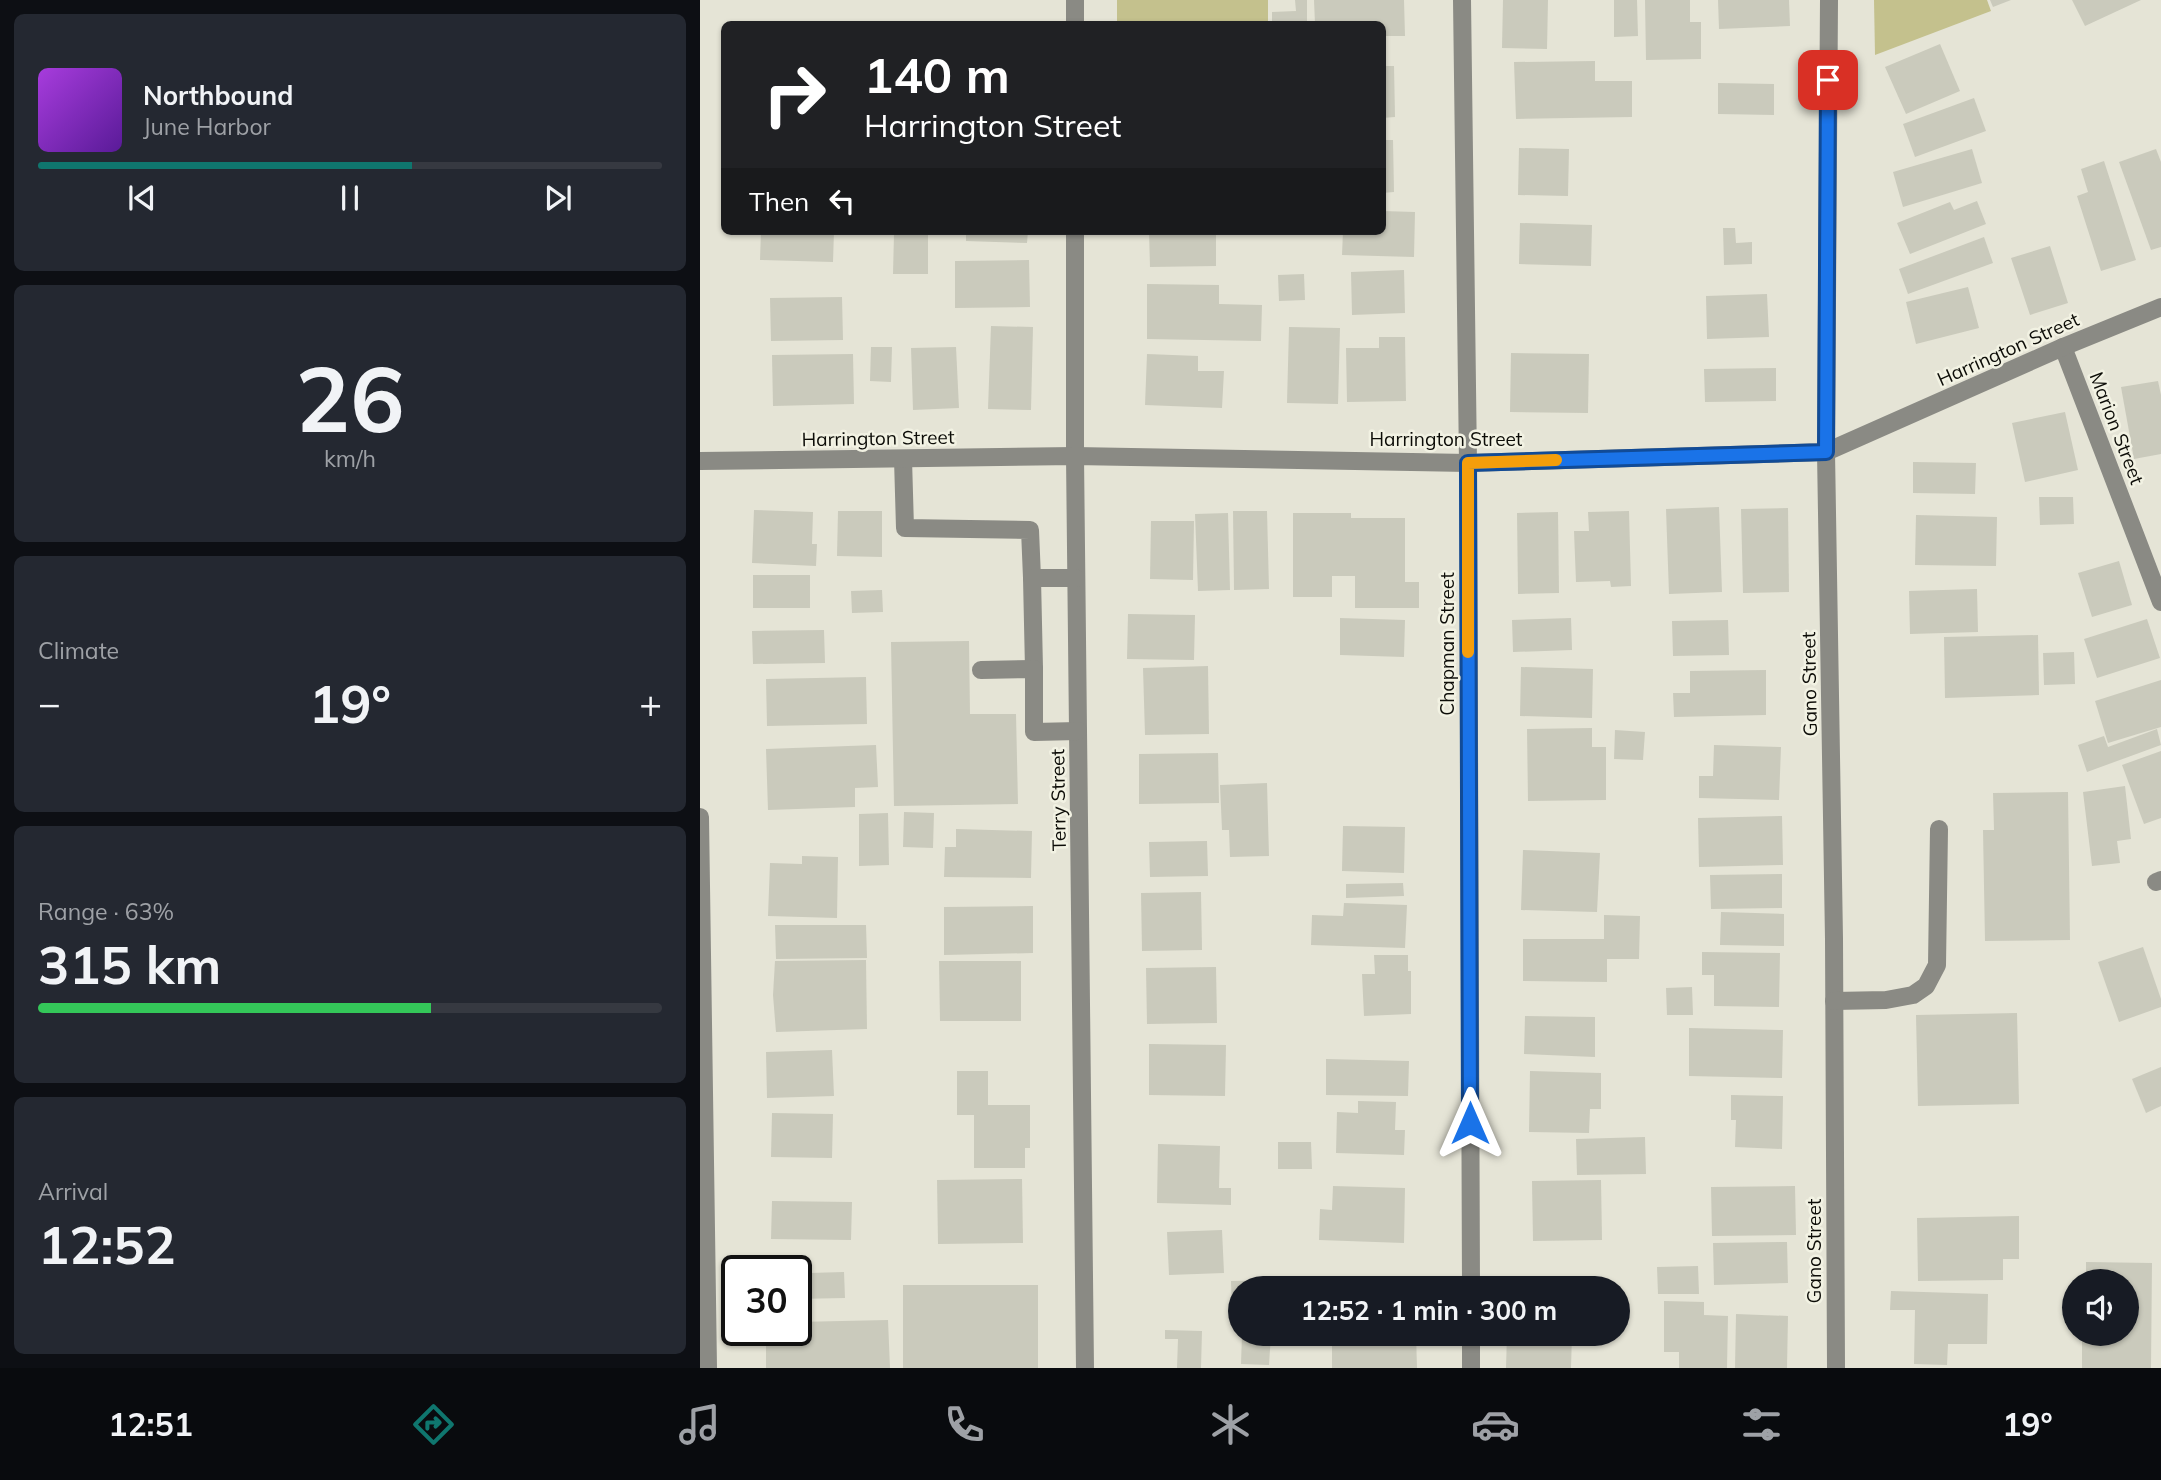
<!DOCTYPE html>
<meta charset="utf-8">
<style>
body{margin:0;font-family:Mulish,sans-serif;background:#242831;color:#f1f3f6;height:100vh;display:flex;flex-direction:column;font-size:26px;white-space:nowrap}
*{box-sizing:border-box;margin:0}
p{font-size:23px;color:#9ea1a6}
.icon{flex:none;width:38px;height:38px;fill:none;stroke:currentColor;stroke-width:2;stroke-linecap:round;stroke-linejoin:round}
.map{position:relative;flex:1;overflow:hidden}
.side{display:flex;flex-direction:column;gap:14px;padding:14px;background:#0d0f14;width:700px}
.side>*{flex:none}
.top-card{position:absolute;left:21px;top:21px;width:665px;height:214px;border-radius:10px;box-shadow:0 2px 5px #0004;background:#202124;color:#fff;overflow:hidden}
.controls{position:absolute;left:1362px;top:1269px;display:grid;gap:14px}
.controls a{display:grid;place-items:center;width:77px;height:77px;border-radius:50%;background:#171b24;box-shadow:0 2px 5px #0004;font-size:35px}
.speed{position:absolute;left:21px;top:1255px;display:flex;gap:14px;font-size:35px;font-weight:700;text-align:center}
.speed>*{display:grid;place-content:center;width:91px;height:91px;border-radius:50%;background:#171b24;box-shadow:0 2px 5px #0004;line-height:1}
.speed .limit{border:4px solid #111;border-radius:10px;background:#fff;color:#111}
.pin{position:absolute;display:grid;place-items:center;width:60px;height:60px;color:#fff;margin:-30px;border-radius:14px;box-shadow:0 4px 10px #0006}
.me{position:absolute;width:77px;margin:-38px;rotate:0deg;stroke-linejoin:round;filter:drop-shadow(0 0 5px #0008)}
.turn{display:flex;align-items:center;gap:24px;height:147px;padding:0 28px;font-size:32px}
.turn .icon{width:91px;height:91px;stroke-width:2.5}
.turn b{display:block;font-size:49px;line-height:60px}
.then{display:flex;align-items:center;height:66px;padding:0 28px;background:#0003;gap:14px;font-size:26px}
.big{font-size:52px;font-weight:700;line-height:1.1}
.side .card{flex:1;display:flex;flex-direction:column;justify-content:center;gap:10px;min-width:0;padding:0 24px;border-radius:10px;background:#242831}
.side .dial{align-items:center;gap:0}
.dial b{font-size:91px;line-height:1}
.song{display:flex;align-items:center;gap:21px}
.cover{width:84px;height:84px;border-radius:10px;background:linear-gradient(135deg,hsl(280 70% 55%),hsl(270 70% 35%))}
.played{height:7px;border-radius:4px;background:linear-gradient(90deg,#0f766e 60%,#363941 60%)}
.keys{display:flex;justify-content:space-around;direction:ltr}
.heat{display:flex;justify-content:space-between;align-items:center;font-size:38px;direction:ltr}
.charge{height:10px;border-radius:5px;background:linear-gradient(90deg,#34c759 63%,#363941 0)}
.trip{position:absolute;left:528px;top:1276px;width:402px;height:70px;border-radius:35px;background:#171b24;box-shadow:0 2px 5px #0004;font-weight:700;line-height:70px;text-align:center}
.menu{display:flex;height:112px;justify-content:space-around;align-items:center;background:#090b0e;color:#9ea1a6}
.menu .icon{width:49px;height:49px}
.menu .selected{color:#0f766e}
.menu b{font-size:32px;color:#f1f3f6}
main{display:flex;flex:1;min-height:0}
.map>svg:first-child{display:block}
</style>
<main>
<section class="side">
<div class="card">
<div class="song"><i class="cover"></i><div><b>Northbound</b><p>June Harbor</p></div></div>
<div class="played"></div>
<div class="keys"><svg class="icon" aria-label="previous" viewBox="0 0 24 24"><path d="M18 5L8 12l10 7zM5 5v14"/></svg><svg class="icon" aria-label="pause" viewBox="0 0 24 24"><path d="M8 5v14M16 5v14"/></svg><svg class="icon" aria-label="next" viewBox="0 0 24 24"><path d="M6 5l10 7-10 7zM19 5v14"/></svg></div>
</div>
<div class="card dial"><b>26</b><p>km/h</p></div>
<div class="card"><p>Climate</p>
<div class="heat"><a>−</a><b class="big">19°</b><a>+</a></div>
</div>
<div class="card"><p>Range · 63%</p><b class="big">315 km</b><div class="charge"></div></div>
<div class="card"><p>Arrival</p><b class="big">12:52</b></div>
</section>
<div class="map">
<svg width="1461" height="1368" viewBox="0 0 1461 1368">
<rect width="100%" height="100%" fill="#e5e4d6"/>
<g fill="#c4c18d">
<rect x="417" y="0" width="151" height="24"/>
<polygon points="1174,0 1287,0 1291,11 1175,55"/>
</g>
<g fill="#cacabc">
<polygon points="595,0 607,0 607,24 572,24 572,12 596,11"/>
<polygon points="614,0 704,0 705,36 682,36 682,24 615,24"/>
<polygon points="803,0 848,0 847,49 802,48"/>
<polygon points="914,0 937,0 938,36 914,37"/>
<polygon points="945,0 990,0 990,22 1001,22 1001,59 946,60"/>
<polygon points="1018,0 1089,0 1090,26 1019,29"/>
<polygon points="1290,0 1311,0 1293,7"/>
<polygon points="1372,0 1441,0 1385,26"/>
<polygon points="1240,44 1260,91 1206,114 1185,67"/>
<polygon points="895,61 895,81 932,81 932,117 816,119 814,62"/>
<polygon points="682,66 694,66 695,117 682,118"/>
<polygon points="1018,83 1074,84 1074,115 1018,114"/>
<polygon points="1274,98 1286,131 1215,157 1203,124"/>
<polygon points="682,140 693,140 694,192 682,193"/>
<polygon points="819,148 869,149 868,196 818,195"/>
<polygon points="1272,149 1282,183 1203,207 1193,172"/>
<polygon points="1456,149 1461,162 1461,247 1451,250 1419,162"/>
<polygon points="1404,161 1436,260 1401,271 1377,196 1388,192 1381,169"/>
<polygon points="1277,201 1286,224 1210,254 1197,223 1250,202 1254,210"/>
<polygon points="682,211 715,212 714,257 642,255 643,231 682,231"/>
<polygon points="820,223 892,225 891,266 819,264"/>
<polygon points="1023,228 1035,228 1036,243 1052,242 1052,264 1024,265"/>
<polygon points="61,231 134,231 133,262 60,260"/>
<polygon points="266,231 328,231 327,243 266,241"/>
<polygon points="449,231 516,231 516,266 450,267"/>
<polygon points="194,234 228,235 228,274 193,274"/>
<polygon points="1284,237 1293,263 1208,294 1199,269"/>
<polygon points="1350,246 1368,303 1330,315 1311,258"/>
<polygon points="329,260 330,307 255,308 255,261"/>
<polygon points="704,270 705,313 652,315 651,272"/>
<polygon points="604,274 605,300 579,301 578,275"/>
<polygon points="447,284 519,285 519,304 562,305 561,341 447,339"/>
<polygon points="1268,287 1279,328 1216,344 1206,302"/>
<polygon points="1067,294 1069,337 1007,339 1006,296"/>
<polygon points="142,297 143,340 71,341 70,298"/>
<polygon points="291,326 333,327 331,410 288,409"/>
<polygon points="589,327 640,328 638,404 587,403"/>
<polygon points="679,337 705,337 706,401 647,402 646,348 679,348"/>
<polygon points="171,347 192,347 191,382 170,381"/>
<polygon points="256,347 259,408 213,410 211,348"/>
<polygon points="811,353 889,354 888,413 810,412"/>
<polygon points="153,354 154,404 73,406 72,355"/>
<polygon points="447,354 498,356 498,371 524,371 522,408 445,405"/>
<polygon points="1076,368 1076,401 1005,402 1004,369"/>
<polygon points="1458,381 1461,395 1461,454 1434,459 1421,387"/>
<polygon points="1365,412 1378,470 1325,482 1312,423"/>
<polygon points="1213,462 1276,463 1275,494 1213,493"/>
<polygon points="1339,497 1373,497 1374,524 1340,525"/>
<polygon points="1019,507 1022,592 969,594 966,509"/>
<polygon points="1088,508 1089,592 1043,593 1041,509"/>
<polygon points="54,510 113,512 112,544 117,544 116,566 52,563"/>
<polygon points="138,511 182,511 182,557 137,556"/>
<polygon points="533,511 567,511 569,589 534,590"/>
<polygon points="929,511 931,586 911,587 910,581 876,582 874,531 889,531 888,512"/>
<polygon points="858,512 859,593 818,594 817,513"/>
<polygon points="528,513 530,590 498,591 495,514"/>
<polygon points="593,513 651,513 651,518 705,518 705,582 719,582 719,608 655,608 655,576 632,576 632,597 593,597"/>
<polygon points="1216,515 1297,517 1296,566 1215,565"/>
<polygon points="451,521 494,521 493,580 450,579"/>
<polygon points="1419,561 1432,605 1392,617 1378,573"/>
<rect x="53" y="575" width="57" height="33"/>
<polygon points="1277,589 1278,632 1210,634 1209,591"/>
<polygon points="182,590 183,612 152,613 151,591"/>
<polygon points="428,614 495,615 494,660 427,659"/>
<polygon points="640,618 705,620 704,657 640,655"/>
<polygon points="871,618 872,650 813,652 812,620"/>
<polygon points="1447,619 1460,658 1397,678 1384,639"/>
<polygon points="1028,620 1029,655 973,656 972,621"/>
<polygon points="124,630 125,663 53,664 52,631"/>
<polygon points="1338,635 1339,695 1245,698 1244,637"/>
<polygon points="269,641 270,714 316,714 318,804 194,806 191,642"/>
<polygon points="1374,652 1375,684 1344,685 1343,653"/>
<polygon points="508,666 509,734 445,735 443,668"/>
<polygon points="821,667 893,669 892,718 820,716"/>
<polygon points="1066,670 1066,715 974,717 973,693 990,693 990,671"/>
<polygon points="166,677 167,724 67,726 66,679"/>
<polygon points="1461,680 1461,727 1408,743 1395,701"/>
<polygon points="892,728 892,747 906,747 906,800 828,801 827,729"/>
<polygon points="1457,729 1461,745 1387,772 1378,745 1404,736 1408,747"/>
<polygon points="915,730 945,732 943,760 914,759"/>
<polygon points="176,745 178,787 155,788 155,807 68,810 66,749"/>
<polygon points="1014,745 1081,747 1079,800 999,798 999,776 1013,776"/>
<polygon points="1461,751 1461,818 1444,824 1422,765"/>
<polygon points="518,753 519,803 439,804 439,754"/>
<polygon points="567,783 569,856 530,857 529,830 522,830 520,785"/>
<polygon points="1425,786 1431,839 1417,841 1420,863 1392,866 1383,792"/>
<polygon points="1368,792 1370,940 1285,941 1283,830 1294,830 1293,793"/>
<polygon points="204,812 234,813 233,848 203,847"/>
<polygon points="188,813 189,865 159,866 159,814"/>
<polygon points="1082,816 1083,865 999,867 998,818"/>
<polygon points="643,826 705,827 704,873 642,871"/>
<polygon points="256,829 332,831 331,878 244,877 245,847 256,847"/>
<polygon points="507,841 508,876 450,877 449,842"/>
<polygon points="823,850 900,853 897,912 821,910"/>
<polygon points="102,856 138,857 137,918 68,916 70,863 102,864"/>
<polygon points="1082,874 1082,908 1011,909 1010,875"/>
<polygon points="703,883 704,896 646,898 646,884"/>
<polygon points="501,892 502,950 442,951 441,893"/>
<polygon points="644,903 707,905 705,948 611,945 612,915 643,916"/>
<polygon points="333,906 333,953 244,955 244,907"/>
<polygon points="1021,912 1084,914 1084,946 1020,945"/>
<polygon points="904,915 940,916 939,959 907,959 907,982 823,981 823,939 904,939"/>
<polygon points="75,925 166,925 167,958 76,959"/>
<polygon points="1443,947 1461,999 1461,1007 1419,1022 1398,962"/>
<polygon points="1002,952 1080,953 1079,1007 1014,1006 1014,975 1002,975"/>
<polygon points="674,955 708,955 708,971 711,971 711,1014 664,1016 662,974 675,974"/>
<polygon points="166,960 167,1029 76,1032 73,995 75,961"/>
<polygon points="239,961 321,961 321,1021 240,1021"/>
<polygon points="516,967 517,1023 447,1024 446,968"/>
<polygon points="992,987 993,1015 967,1015 966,988"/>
<polygon points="1317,1013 1319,1104 1218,1106 1216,1015"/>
<polygon points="825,1016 895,1017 895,1057 824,1054"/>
<polygon points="989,1028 1083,1030 1082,1078 989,1076"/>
<polygon points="449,1044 526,1045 525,1096 449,1095"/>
<polygon points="132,1050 134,1096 67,1098 66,1052"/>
<polygon points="626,1059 709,1061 708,1096 626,1095"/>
<polygon points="1461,1067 1461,1106 1446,1113 1432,1079"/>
<polygon points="257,1071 288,1071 288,1105 330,1105 330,1148 325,1148 325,1168 274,1168 274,1115 257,1115"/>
<polygon points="830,1071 901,1073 901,1109 890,1109 889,1133 829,1132"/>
<polygon points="1031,1095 1083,1096 1082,1149 1035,1147 1036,1120 1031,1120"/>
<polygon points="658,1101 696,1102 695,1130 705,1130 704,1155 636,1153 637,1112 658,1113"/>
<polygon points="72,1113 133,1114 132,1158 71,1157"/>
<polygon points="945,1137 946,1174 877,1175 876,1139"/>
<polygon points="578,1142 611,1142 612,1169 578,1169"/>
<polygon points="458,1144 520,1146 519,1188 531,1188 531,1205 457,1203"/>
<polygon points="322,1179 323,1243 238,1244 237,1180"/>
<polygon points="901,1180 902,1240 833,1241 832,1181"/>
<polygon points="633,1186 705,1188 704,1243 619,1240 620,1209 632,1210"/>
<polygon points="1095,1186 1096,1235 1012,1236 1011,1187"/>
<polygon points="72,1201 152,1202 151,1240 71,1239"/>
<polygon points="1319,1216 1319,1259 1303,1259 1303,1280 1218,1281 1217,1218"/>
<polygon points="522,1230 524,1273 469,1275 467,1232"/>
<polygon points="1087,1242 1088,1283 1014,1285 1013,1243"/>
<polygon points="108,1258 109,1273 144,1272 145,1298 96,1299 96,1270 69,1270 69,1260"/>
<polygon points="1386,1262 1452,1263 1451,1368 1382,1368 1382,1334 1426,1334 1426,1281 1386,1281"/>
<polygon points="998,1266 999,1294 958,1294 957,1267"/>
<polygon points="588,1280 588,1288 541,1288 541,1312 532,1312 531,1281"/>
<rect x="203" y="1285" width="135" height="83"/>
<polygon points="1369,1289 1374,1289 1374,1319 1368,1319"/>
<polygon points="1191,1291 1288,1294 1287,1344 1248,1344 1247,1365 1214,1364 1215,1310 1190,1310"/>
<polygon points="964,1301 1004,1302 1004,1315 1028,1316 1027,1368 979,1368 979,1352 964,1352"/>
<polygon points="1036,1314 1088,1316 1087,1368 1035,1368"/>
<polygon points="188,1320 190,1368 66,1368 66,1330 96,1330 96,1322"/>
<polygon points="465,1330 502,1331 501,1368 477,1368 478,1339 465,1339"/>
<polygon points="542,1334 571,1334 569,1365 541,1364"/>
<polygon points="632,1334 716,1334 717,1368 632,1368"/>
<polygon points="807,1334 872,1334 871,1368 806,1368"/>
</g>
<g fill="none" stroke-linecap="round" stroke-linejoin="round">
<g stroke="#8a8a84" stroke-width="18">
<polyline points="762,0 768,463 771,1288"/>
<polyline points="1129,0 1126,452 1134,939 1136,1368"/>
<polyline points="375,24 375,0"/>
<polyline points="375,231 375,456 385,1368"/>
<polyline points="1363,347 1461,602"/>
<polyline points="203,459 205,528 330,530 332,578"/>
<polyline points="0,461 375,456 768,463 1126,452 1363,347 1461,307"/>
<polyline points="334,669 332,578 376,578"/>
<polyline points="281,670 334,669 334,732 378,731"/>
<polyline points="0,817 8,1368"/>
<polyline points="1456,882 1461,880"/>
<polyline points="1134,1001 1186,1000 1213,995 1226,986 1237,965 1239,829"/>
<polyline points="771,1334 771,1368"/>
</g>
</g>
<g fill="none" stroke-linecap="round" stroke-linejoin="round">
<defs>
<polyline id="route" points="770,1123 768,463 1126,452 1128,80"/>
</defs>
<use href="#route" stroke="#114b97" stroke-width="18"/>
<use href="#route" stroke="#1a73e8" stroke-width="12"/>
<polyline stroke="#f59e0b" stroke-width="12" points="768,652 768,463 856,460"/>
</g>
<g text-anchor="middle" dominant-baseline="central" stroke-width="5" stroke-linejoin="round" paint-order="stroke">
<g font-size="19" fill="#0c0c07" stroke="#f2f2e3">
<text transform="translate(1308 349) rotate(-24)">Harrington Street</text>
<text transform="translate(1417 428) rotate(69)">Marion Street</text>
<text transform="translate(178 438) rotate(-1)">Harrington Street</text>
<text x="746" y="439">Harrington Street</text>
<text transform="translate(747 644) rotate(-90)">Chapman Street</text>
<text transform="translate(1109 684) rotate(-91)">Gano Street</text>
<text transform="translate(358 800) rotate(-91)">Terry Street</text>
<text transform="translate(1114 1251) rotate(-90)">Gano Street</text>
</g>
</g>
</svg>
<div class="controls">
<a><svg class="icon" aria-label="sound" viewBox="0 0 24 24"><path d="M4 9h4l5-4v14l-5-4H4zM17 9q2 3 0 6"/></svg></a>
</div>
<div class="speed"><div class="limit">30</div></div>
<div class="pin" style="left:1128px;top:80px;background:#d93025"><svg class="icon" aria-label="arrive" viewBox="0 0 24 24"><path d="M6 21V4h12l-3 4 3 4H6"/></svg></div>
<svg class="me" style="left:770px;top:1123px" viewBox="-20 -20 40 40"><path d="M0-17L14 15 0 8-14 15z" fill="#1a73e8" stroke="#fff" stroke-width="4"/></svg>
<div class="trip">12:52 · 1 min · 300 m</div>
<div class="top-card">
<div class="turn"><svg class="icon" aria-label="right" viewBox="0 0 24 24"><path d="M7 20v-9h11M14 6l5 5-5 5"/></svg><div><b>140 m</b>Harrington Street</div></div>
<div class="then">Then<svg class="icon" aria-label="left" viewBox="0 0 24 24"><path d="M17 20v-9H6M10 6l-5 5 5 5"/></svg></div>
</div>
</div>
</main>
<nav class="menu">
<b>12:51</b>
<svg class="icon selected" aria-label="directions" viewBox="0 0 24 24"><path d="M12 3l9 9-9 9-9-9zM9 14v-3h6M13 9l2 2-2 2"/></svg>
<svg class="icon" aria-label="music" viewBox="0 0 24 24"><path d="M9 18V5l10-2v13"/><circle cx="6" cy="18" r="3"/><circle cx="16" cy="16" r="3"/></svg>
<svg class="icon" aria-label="phone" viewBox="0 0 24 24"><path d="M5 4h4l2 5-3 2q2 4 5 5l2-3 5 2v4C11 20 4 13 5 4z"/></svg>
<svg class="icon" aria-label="climate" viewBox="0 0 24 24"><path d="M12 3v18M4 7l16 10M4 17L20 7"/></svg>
<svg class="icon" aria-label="car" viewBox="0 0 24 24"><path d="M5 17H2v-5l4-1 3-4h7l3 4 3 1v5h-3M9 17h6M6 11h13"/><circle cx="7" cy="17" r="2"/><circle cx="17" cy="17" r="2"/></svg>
<svg class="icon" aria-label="filters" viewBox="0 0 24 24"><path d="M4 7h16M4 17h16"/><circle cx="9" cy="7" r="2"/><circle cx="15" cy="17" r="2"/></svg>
<b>19°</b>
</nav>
